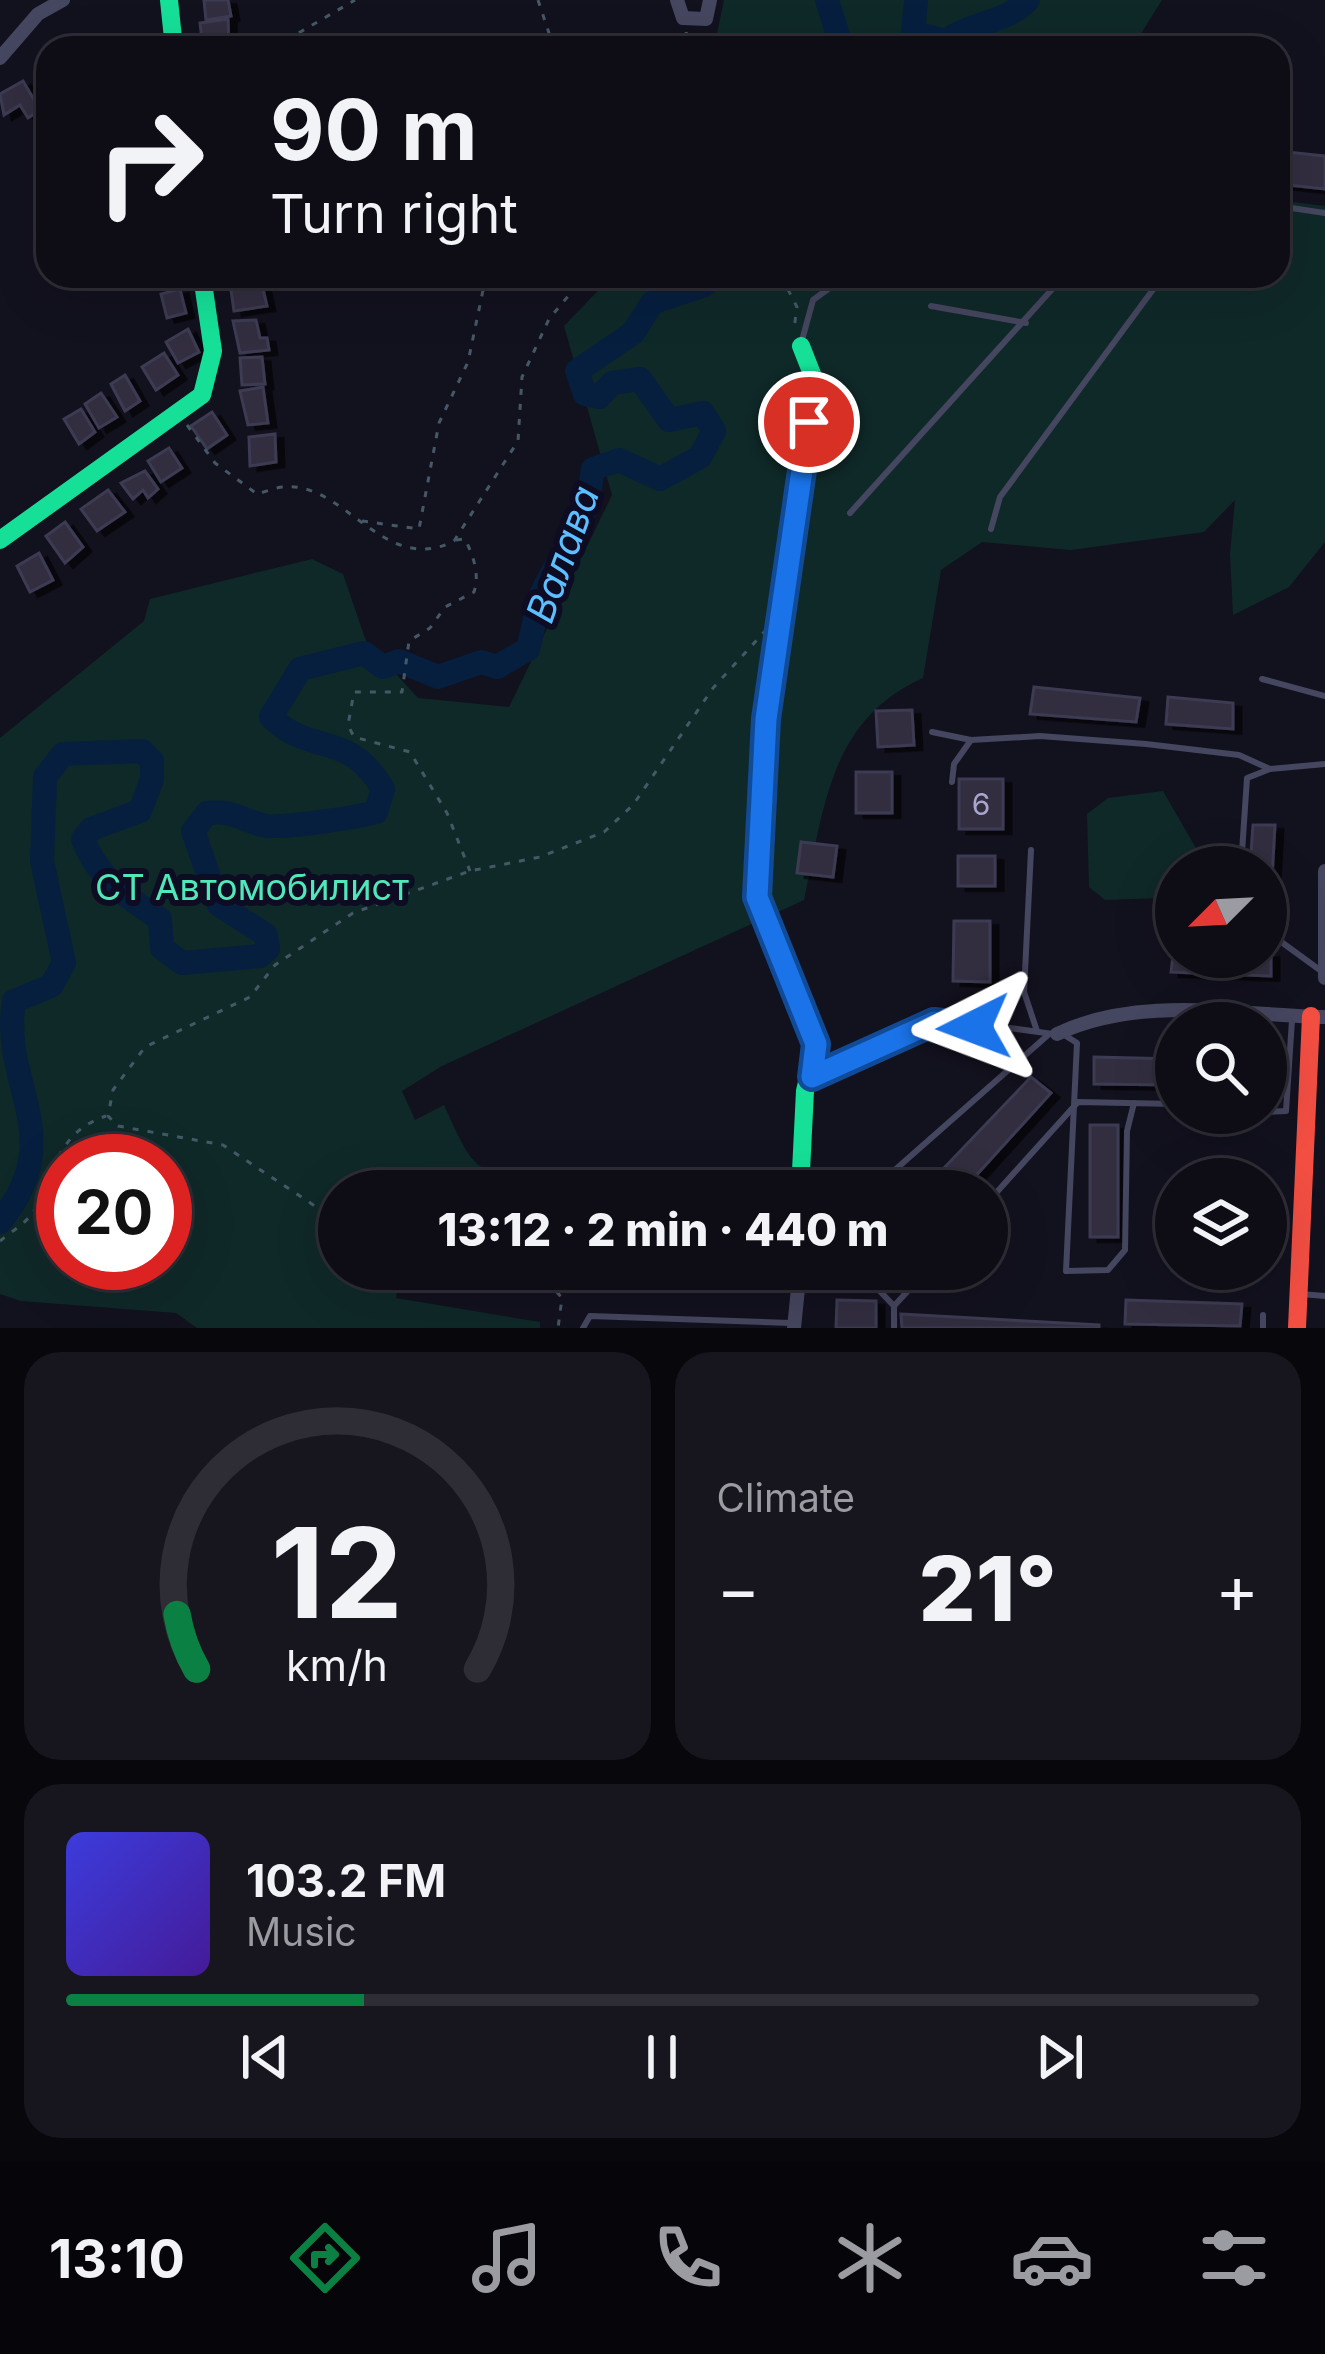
<!DOCTYPE html>
<meta charset="utf-8">
<style>
body{margin:0;font-family:Inter,sans-serif;background:#17161f;color:#f1f3f6;height:100vh;display:flex;flex-direction:column;font-size:45px;white-space:nowrap}
*{box-sizing:border-box;margin:0}
p{font-size:39px;color:#9b9ca1}
.icon{flex:none;width:66px;height:66px;fill:none;stroke:currentColor;stroke-width:2;stroke-linecap:round;stroke-linejoin:round}
.map{position:relative;height:1328px;overflow:hidden}
.sheet{display:flex;flex-direction:column;gap:24px;padding:24px;background:#08070c;flex:1}
.sheet>*{flex:none}
.banner{position:absolute;left:36px;top:36px;width:1254px;height:252px;border-radius:36px;box-shadow:0 12px 48px #0002,0 0 0 3px #2e2d35;background:#0e0d16;color:#f1f3f6;overflow:hidden}
.needle{width:78px;rotate:246deg}
.buttons{position:absolute;left:1155px;top:846px;display:grid;gap:24px}
.buttons a{display:grid;place-items:center;width:132px;height:132px;border-radius:50%;background:#0e0d16;box-shadow:0 12px 48px #0002,0 0 0 3px #2e2d35;font-size:60px}
.speed{position:absolute;left:36px;top:1134px;display:flex;gap:24px;font-size:60px;font-weight:700;text-align:center}
.speed>*{display:grid;place-content:center;width:156px;height:156px;border-radius:50%;background:#0e0d16;box-shadow:0 12px 48px #0002,0 0 0 3px #2e2d35;line-height:1}
.speed .limit{border:18px solid #d22;background:#fff;color:#111}
.pin{position:absolute;display:grid;place-items:center;width:102px;height:102px;color:#fff;margin:-51px;border:6px solid #fff;border-radius:50%;box-shadow:0 3px 12px #0007}
.me{position:absolute;width:132px;margin:-66px;rotate:267deg;stroke-linejoin:round;filter:drop-shadow(0 0 9px #0008)}
.turn{display:flex;align-items:center;gap:42px;height:252px;padding:0 36px;font-size:54px}
.turn .icon{width:156px;height:156px;stroke-width:2.5}
.turn b{display:block;font-size:84px;line-height:102px}
.big{font-size:90px;font-weight:800;line-height:1.1}
.sheet .card{flex:1;display:flex;flex-direction:column;justify-content:center;gap:18px;min-width:0;padding:0 42px;border-radius:36px;background:#17161f}
.sheet .dial{align-items:center;gap:0}
.dial svg{height:312px;overflow:visible;fill:none;stroke:#2e2d35;stroke-width:7;stroke-linecap:round;text-anchor:middle}
.dial text{fill:#f1f3f6;stroke:none}
.song{display:flex;align-items:center;gap:36px}
.cover{width:144px;height:144px;border-radius:18px;background:linear-gradient(135deg,hsl(240 70% 55%),hsl(260 70% 35%))}
.played{height:12px;border-radius:6px;background:linear-gradient(90deg,#0b8043 25%,#2e2d35 25%)}
.keys{display:flex;justify-content:space-around;direction:ltr}
.heat{display:flex;justify-content:space-between;align-items:center;font-size:66px;direction:ltr}
.sheet .tiles{flex:1;display:grid;gap:24px;grid-template-columns:1fr 1fr}
.card:last-child{grid-column:span 2}
.trip{position:absolute;left:318px;top:1170px;width:690px;height:120px;border-radius:60px;background:#0e0d16;box-shadow:0 12px 48px #0002,0 0 0 3px #2e2d35;font-weight:800;line-height:120px;text-align:center}
.menu{display:flex;height:192px;justify-content:space-around;align-items:center;background:#060509;color:#9b9ca1}
.menu .icon{width:84px;height:84px}
.menu .active{color:#0b8043}
.menu b{font-size:54px;color:#f1f3f6}
.map>svg:first-child{display:block}
</style>
<div class="map">
<svg width="1325" height="1328" viewBox="0 0 1325 1328">
<defs>
<filter id="shadow"><feDropShadow dx="8" dy="4.5" stdDeviation="0" flood-color="#0009"/></filter>
</defs>
<rect width="100%" height="100%" fill="#12111e"/>
<g fill="#0f2928" fill-rule="evenodd">
<polygon points="724,0 1162,0 1132,48 714,48"/>
<path d="M1278,200L1325,206V542L1289,587L1233,615L1230,554L1235,500L1204,532L1071,550L982,542L941,570L923,678C829,720 824,809 804,900L442,1066L402,1091L415,1120L444,1105C470,1161 472,1177 536,1180V1191H339V1269H400L396,1298L540,1322V1328H197L176,1313L21,1301L0,1294V738L144,621L150,599L312,559L343,574L366,641L418,698L509,707L612,495L564,326L612,276H1278ZM63,1161H165V1263H63Z"/>
<polygon points="1163,791 1204,862 1176,867 1176,886 1161,898 1105,900 1089,887 1087,814 1108,798"/>
</g>
<g fill="none" stroke-linecap="round" stroke-linejoin="round">
<g stroke="#061f3f" stroke-width="24">
<polyline points="827,0 842,48"/>
<path d="M916,0L913,33L946,41C971,22 1007,23 1028,0"/>
<path d="M0,1222C70,1135 0,1087 14,1001L51,986L64,963L42,861L45,777L63,754L142,751L152,761V779L140,811L91,829L83,839C97,877 127,898 160,919L162,948L182,963L260,956L268,949L266,935L219,905L193,831L207,813C232,810 240,819 262,825C276,830 359,817 376,812L383,789C348,729 311,757 271,717L300,669L364,653L383,667L399,661L438,677L481,662L497,667L528,649L541,594L587,507L593,469L619,460L660,479L700,457L714,431L703,413L669,420L640,379L612,383L599,397L585,394L577,371L633,333L652,303L705,285L710,276"/>
</g>
</g>
<g fill="#302e40" stroke="#3d3b52" stroke-width="3" filter="url(#shadow)">
<polygon points="204,0 228,0 231,16 206,20"/>
<polygon points="228,19 229,48 203,48 200,23"/>
<polygon points="23,81 40,110 28,118 20,105 4,115 0,94"/>
<polygon points="1278,151 1325,156 1325,189 1278,184"/>
<polygon points="229,276 260,276 267,306 234,311"/>
<polygon points="180,289 186,313 167,318 161,294"/>
<polygon points="256,320 260,338 267,338 269,350 240,353 233,321"/>
<polygon points="188,329 199,352 178,363 166,342"/>
<polygon points="164,353 178,375 156,390 142,367"/>
<polygon points="262,357 265,384 242,385 240,358"/>
<polygon points="125,375 140,401 125,411 111,384"/>
<polygon points="263,387 268,423 248,425 240,391"/>
<polygon points="101,393 117,417 99,428 85,404"/>
<polygon points="81,409 95,432 79,444 64,419"/>
<polygon points="212,412 227,435 207,449 191,426"/>
<polygon points="275,434 276,462 250,466 249,437"/>
<polygon points="169,448 182,468 161,482 148,461"/>
<polygon points="145,471 158,489 148,498 143,490 133,499 121,483"/>
<polygon points="108,490 125,512 97,531 81,509"/>
<polygon points="65,522 83,547 65,563 46,536"/>
<polygon points="39,553 53,580 30,592 17,566"/>
<polygon points="1034,687 1140,698 1136,722 1030,714"/>
<polygon points="1168,697 1233,703 1233,729 1166,724"/>
<polygon points="912,710 914,745 878,747 876,711"/>
<rect x="856" y="772" width="36" height="41"/>
<rect x="959" y="779" width="44" height="50"/>
<polygon points="1253,825 1275,825 1269,930 1266,867 1250,867"/>
<polygon points="801,842 837,846 833,877 797,873"/>
<rect x="958" y="856" width="37" height="30"/>
<polygon points="954,921 990,921 990,982 953,981"/>
<polygon points="1174,948 1176,957 1271,953 1271,976 1171,972"/>
<polygon points="1094,1057 1176,1059 1176,1085 1094,1084"/>
<polygon points="1031,1077 1051,1093 962,1191 922,1191"/>
<rect x="1090" y="1125" width="28" height="112"/>
<polygon points="837,1300 876,1301 876,1328 836,1328"/>
<polygon points="1126,1300 1242,1304 1240,1326 1125,1324"/>
<polygon points="901,1314 1099,1325 1099,1328 902,1328"/>
</g>
<g fill="none" stroke-linecap="round" stroke-linejoin="round">
<g stroke="#455866" stroke-width="3" stroke-dasharray="6 9" stroke-linecap="butt">
<polyline points="538,0 554,48"/>
<polyline points="686,32 690,48"/>
<polyline points="273,48 355,0"/>
<polyline points="781,276 797,307 794,329"/>
<path d="M187,425L215,463L257,494C265,492 276,487 284,487C345,481 384,577 454,541L518,441L522,377L549,319L585,276"/>
<polyline points="362,521 419,529 439,423 468,362 486,276"/>
<path d="M456,540L465,539C473,555 480,574 474,592L445,607L430,628L409,641L402,692H354L348,725L354,737L410,752L447,813L470,871"/>
<polyline points="339,1222 223,1145 118,1126 108,1116 113,1090 145,1047 250,997 275,965 353,913 470,871 540,857 604,832 633,805 713,688 766,630"/>
<path d="M0,1241C12,1231 30,1221 36,1207C55,1168 60,1131 106,1116"/>
<polyline points="537,1269 562,1298 558,1328"/>
</g>
<g stroke="#45465f" stroke-width="6">
<polyline points="926,47 926,48"/>
<polyline points="1278,206 1325,213"/>
<polyline points="931,306 1026,323"/>
<polyline points="801,344 813,300 846,276"/>
<polyline points="850,513 1064,276"/>
<polyline points="991,529 1000,497 1163,276"/>
<polyline points="1262,679 1325,696"/>
<polyline points="932,732 971,740 1040,736 1146,744 1239,755 1270,769 1325,764"/>
<polyline points="952,782 954,764 971,740"/>
<polyline points="1031,850 1024,992 1037,1031"/>
<polyline points="1241,867 1247,778 1270,769"/>
<polyline points="1266,940 1280,941 1324,973"/>
<polyline points="1066,1036 1077,1043 1066,1271 1108,1270 1125,1250 1127,1131 1134,1103"/>
<polyline points="815,1076 945,1019 1053,1034"/>
<polyline points="1206,1113 1206,1119"/>
<polyline points="1242,1113 1286,1111 1292,1020"/>
<polyline points="871,1191 1048,1035"/>
<polyline points="987,1203 1078,1102 1176,1104"/>
<polyline points="859,1269 894,1306 894,1328"/>
<polyline points="717,1286 722,1269"/>
<polyline points="1301,1294 1325,1296"/>
<polyline points="894,1306 928,1269"/>
<polyline points="583,1328 590,1316 790,1323"/>
<polyline points="1263,1328 1263,1315"/>
</g>
<g stroke="#45465f" stroke-width="14">
<polyline points="677,0 683,18 706,19 710,0"/>
<polyline points="0,58 38,14 63,0"/>
<polyline points="1325,871 1325,978"/>
<path d="M1057,1034C1139,995 1237,1015 1325,1017"/>
<polyline points="794,1328 800,1269"/>
</g>
<g stroke="#16e098" stroke-width="18">
<polyline points="169,0 174,48"/>
<polyline points="0,540 202,395 213,351 202,276"/>
<polyline points="800,1191 805,1091 816,1044 757,897 766,719 793,563 814,379 801,346"/>
</g>
<polyline stroke="#f24e42" stroke-width="18" points="1297,1328 1311,1016"/>
</g>
<g fill="none" stroke-linecap="round" stroke-linejoin="round">
<defs>
<polyline id="route" points="809,422 766,719 757,897 816,1044 812,1077 934,1022 974,1027"/>
</defs>
<use href="#route" stroke="#114b97" stroke-width="30"/>
<use href="#route" stroke="#1a73e8" stroke-width="21"/>
</g>
<g text-anchor="middle" dominant-baseline="central" stroke-width="12" stroke-linejoin="round" paint-order="stroke">
<g font-size="30" fill="#a8a6cf">
<text x="981" y="804">6</text>
</g>
<g font-size="36" fill="#50e8b8" stroke="#0e0c23">
<text x="252" y="887">СТ Автомобилист</text>
</g>
<g font-size="39" font-style="italic" fill="#5cbfff" stroke="#0e0c23">
<text transform="translate(562 554) rotate(-70)">Валава</text>
</g>
</g>
</svg>
<div class="buttons">
<a><svg class="needle" viewBox="-14 -14 28 28"><path d="M0-13l5 13h-10z" fill="#e53935"/><path d="M0 13l5-13h-10z" fill="#9b9ca1"/></svg></a>
<a><svg class="icon" aria-label="search" viewBox="0 0 24 24"><circle cx="10" cy="10" r="6"/><path d="M15 15l6 6"/></svg></a>
<a><svg class="icon" aria-label="layers" viewBox="0 0 24 24"><path d="M12 4l9 5-9 5-9-5zM3 14l9 5 9-5"/></svg></a>
</div>
<div class="speed"><div class="limit">20</div></div>
<div class="pin" style="left:809px;top:422px;background:#d93025"><svg class="icon" aria-label="arrive" viewBox="0 0 24 24"><path d="M6 21V4h12l-3 4 3 4H6"/></svg></div>
<svg class="me" style="left:974px;top:1027px" viewBox="-20 -20 40 40"><path d="M0-17L14 15 0 8-14 15z" fill="#1a73e8" stroke="#fff" stroke-width="4"/></svg>
<div class="trip">13:12 · 2 min · 440 m</div>
<div class="banner">
<div class="turn"><svg class="icon" aria-label="right" viewBox="0 0 24 24"><path d="M7 20v-9h11M14 6l5 5-5 5"/></svg><div><b>90 m</b>Turn right</div></div>
</div>
</div>
<section class="sheet">
<div class="tiles">
<div class="card dial"><svg viewBox="0 0 100 80">
<path d="M14 69A42 42 0 1 1 86 69"/>
<path d="M14 69A42 42 0 0 1 9 55" stroke="#0b8043"/>
<text x="50" y="56" font-size="32" font-weight="700">12</text>
<text x="50" y="72" font-size="11">km/h</text>
</svg></div>
<div class="card"><p>Climate</p>
<div class="heat"><a>−</a><b class="big">21°</b><a>+</a></div>
</div>
<div class="card">
<div class="song"><i class="cover"></i><div><b>103.2 FM</b><p>Music</p></div></div>
<div class="played"></div>
<div class="keys"><svg class="icon" aria-label="previous" viewBox="0 0 24 24"><path d="M18 5L8 12l10 7zM5 5v14"/></svg><svg class="icon" aria-label="pause" viewBox="0 0 24 24"><path d="M8 5v14M16 5v14"/></svg><svg class="icon" aria-label="next" viewBox="0 0 24 24"><path d="M6 5l10 7-10 7zM19 5v14"/></svg></div>
</div>
</div>
</section>
<nav class="menu">
<b>13:10</b>
<svg class="icon active" aria-label="directions" viewBox="0 0 24 24"><path d="M12 3l9 9-9 9-9-9zM9 14v-3h6M13 9l2 2-2 2"/></svg>
<svg class="icon" aria-label="music" viewBox="0 0 24 24"><path d="M9 18V5l10-2v13"/><circle cx="6" cy="18" r="3"/><circle cx="16" cy="16" r="3"/></svg>
<svg class="icon" aria-label="phone" viewBox="0 0 24 24"><path d="M5 4h4l2 5-3 2q2 4 5 5l2-3 5 2v4C11 20 4 13 5 4z"/></svg>
<svg class="icon" aria-label="climate" viewBox="0 0 24 24"><path d="M12 3v18M4 7l16 10M4 17L20 7"/></svg>
<svg class="icon" aria-label="car" viewBox="0 0 24 24"><path d="M5 17H2v-5l4-1 3-4h7l3 4 3 1v5h-3M9 17h6M6 11h13"/><circle cx="7" cy="17" r="2"/><circle cx="17" cy="17" r="2"/></svg>
<svg class="icon" aria-label="filters" viewBox="0 0 24 24"><path d="M4 7h16M4 17h16"/><circle cx="9" cy="7" r="2"/><circle cx="15" cy="17" r="2"/></svg>
</nav>
